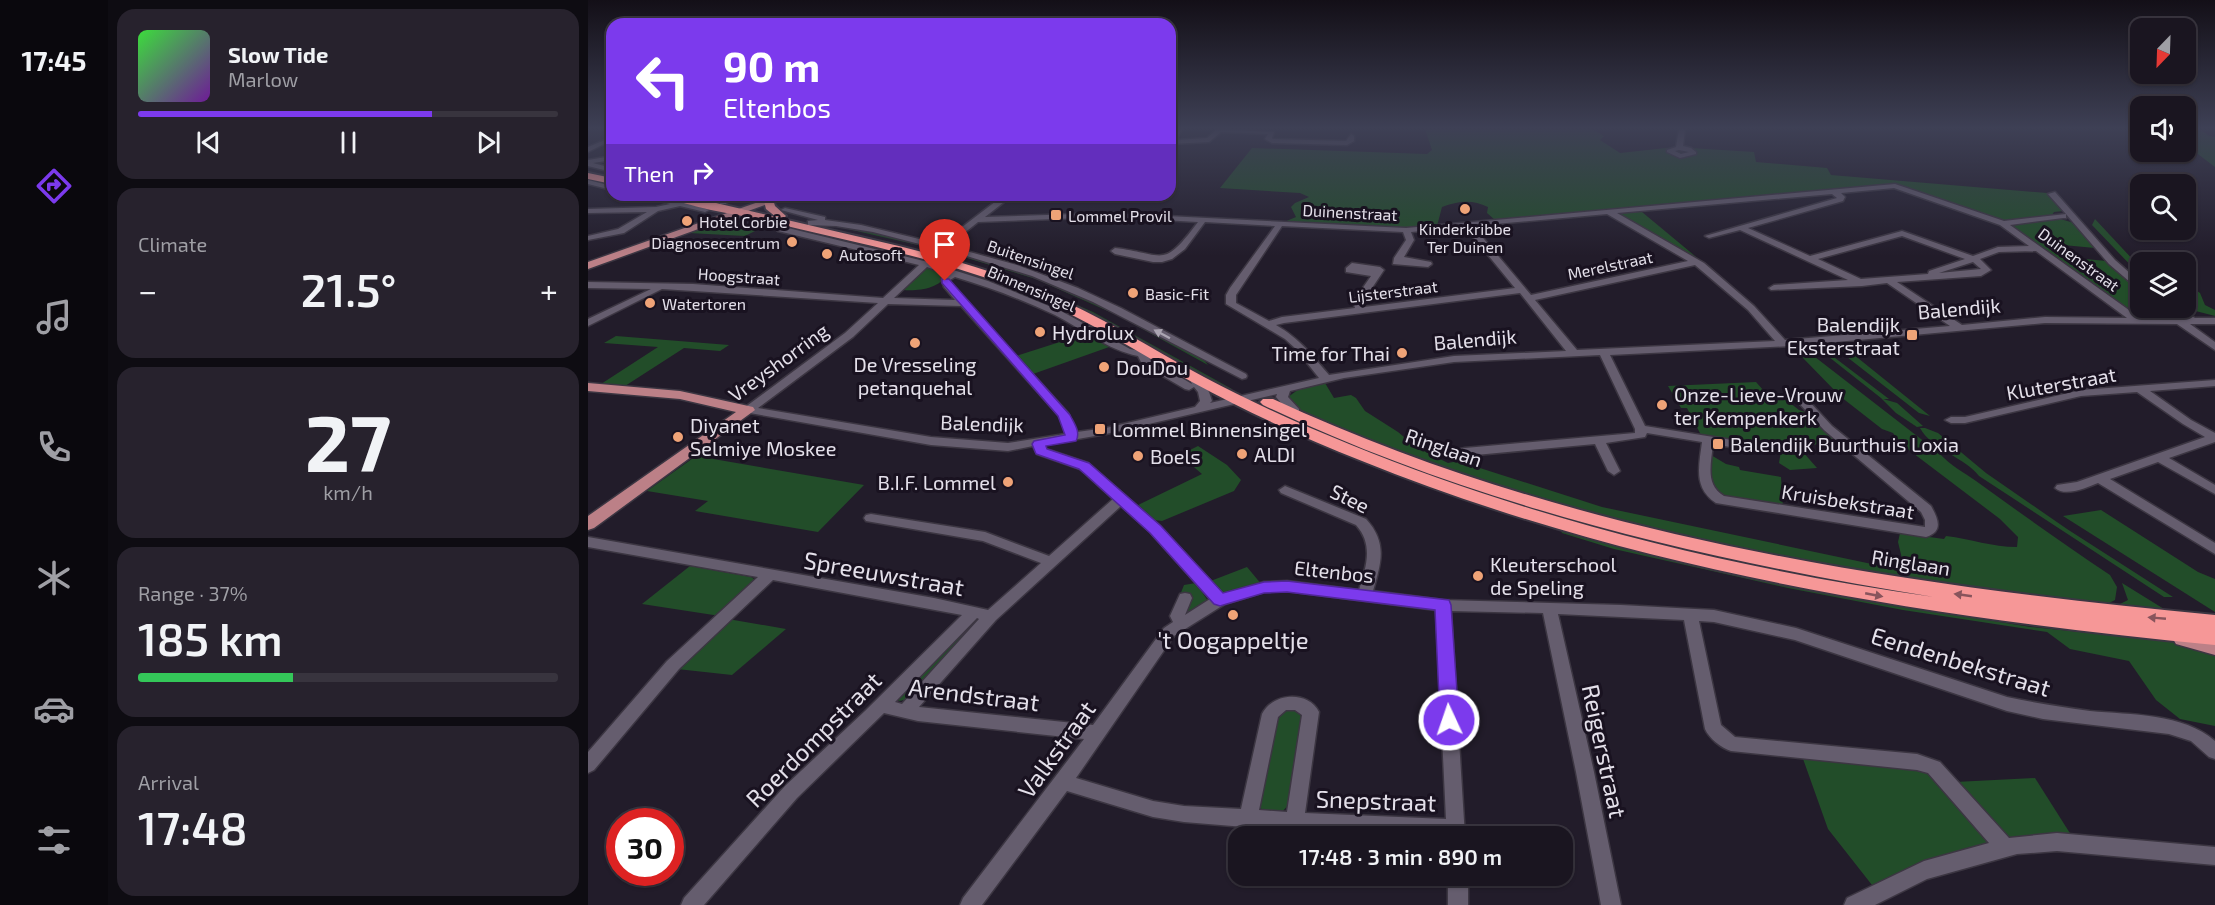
<!DOCTYPE html>
<meta charset="utf-8">
<style>
body{margin:0;font-family:"Exo 2",sans-serif;background:#27222d;color:#f1f3f6;height:100vh;display:flex;flex-direction:column;font-size:22px;white-space:nowrap}
*{box-sizing:border-box;margin:0}
p{font-size:20px;color:#9f9fa5}
.icon{flex:none;width:33px;height:33px;fill:none;stroke:currentColor;stroke-width:2;stroke-linecap:round;stroke-linejoin:round}
.map{position:relative;flex:1;overflow:hidden}
.sheet{display:flex;flex-direction:column;gap:9px;padding:9px;background:#0e0c12;width:480px}
.sheet>*{flex:none}
.hud{position:absolute;left:18px;top:18px;width:570px;height:183px;border-radius:18px;box-shadow:0 2px 4px #0004,0 0 0 2px #38343e;background:#7c3aed;color:#fff;overflow:hidden}
.needle{width:39px;rotate:203deg}
.controls{position:absolute;left:1542px;top:18px;display:grid;gap:12px}
.controls a{display:grid;place-items:center;width:66px;height:66px;border-radius:12px;background:#1a1520;box-shadow:0 2px 4px #0004,0 0 0 2px #38343e;font-size:30px}
.speed{position:absolute;left:18px;top:808px;display:flex;gap:12px;font-size:30px;font-weight:700;text-align:center}
.speed>*{display:grid;place-content:center;width:78px;height:78px;border-radius:50%;background:#1a1520;box-shadow:0 2px 4px #0004,0 0 0 2px #38343e;line-height:1}
.speed .limit{border:9px solid #d22;background:#fff;color:#111}
.pin{position:absolute;display:grid;place-items:center;width:51px;height:51px;color:#fff;margin:-62px -26px;border-radius:50% 50% 50% 0;rotate:-45deg;box-shadow:0 0 6px #0007}
.pin .icon{rotate:45deg}
.me{position:absolute;width:66px;margin:-33px;rotate:357deg;stroke-linejoin:round;filter:drop-shadow(0 0 4px #0008)}
.turn{display:flex;align-items:center;gap:21px;height:126px;padding:0 18px;font-size:27px}
.turn .icon{width:78px;height:78px;stroke-width:2.5}
.turn b{display:block;font-size:42px;line-height:51px}
.then{display:flex;align-items:center;height:57px;padding:0 18px;background:#0003;gap:12px;font-size:22px}
.big{font-size:45px;font-weight:600;line-height:1.1}
.sheet .card{flex:1;display:flex;flex-direction:column;justify-content:center;gap:9px;min-width:0;padding:0 21px;border-radius:18px;background:#27222d}
.sheet .dial{align-items:center;gap:0}
.dial b{font-size:78px;line-height:1}
.song{display:flex;align-items:center;gap:18px}
.cover{width:72px;height:72px;border-radius:9px;background:linear-gradient(135deg,hsl(120 70% 55%),hsl(280 70% 35%))}
.played{height:6px;border-radius:3px;background:linear-gradient(90deg,#7c3aed 70%,#38343e 70%)}
.keys{display:flex;justify-content:space-around;direction:ltr}
.heat{display:flex;justify-content:space-between;align-items:center;font-size:33px;direction:ltr}
.charge{height:9px;border-radius:4px;background:linear-gradient(90deg,#34c759 37%,#38343e 0)}
.trip{position:absolute;left:640px;top:826px;width:345px;height:60px;border-radius:18px;background:#1a1520;box-shadow:0 2px 4px #0004,0 0 0 2px #38343e;font-weight:600;line-height:60px;text-align:center}
main{display:flex;flex:1;min-height:0}
.tabs{display:flex;flex-direction:column;width:108px;justify-content:space-around;align-items:center;background:#0a080d;color:#9f9fa5}
.tabs .icon{width:42px;height:42px}
.tabs .active{color:#7c3aed}
.tabs b{font-size:27px;color:#f1f3f6}
.map>svg:first-child{display:block}
</style>
<main>
<nav class="tabs">
<b>17:45</b>
<svg class="icon active" aria-label="directions" viewBox="0 0 24 24"><path d="M12 3l9 9-9 9-9-9zM9 14v-3h6M13 9l2 2-2 2"/></svg>
<svg class="icon" aria-label="music" viewBox="0 0 24 24"><path d="M9 18V5l10-2v13"/><circle cx="6" cy="18" r="3"/><circle cx="16" cy="16" r="3"/></svg>
<svg class="icon" aria-label="phone" viewBox="0 0 24 24"><path d="M5 4h4l2 5-3 2q2 4 5 5l2-3 5 2v4C11 20 4 13 5 4z"/></svg>
<svg class="icon" aria-label="climate" viewBox="0 0 24 24"><path d="M12 3v18M4 7l16 10M4 17L20 7"/></svg>
<svg class="icon" aria-label="car" viewBox="0 0 24 24"><path d="M5 17H2v-5l4-1 3-4h7l3 4 3 1v5h-3M9 17h6M6 11h13"/><circle cx="7" cy="17" r="2"/><circle cx="17" cy="17" r="2"/></svg>
<svg class="icon" aria-label="filters" viewBox="0 0 24 24"><path d="M4 7h16M4 17h16"/><circle cx="9" cy="7" r="2"/><circle cx="15" cy="17" r="2"/></svg>
</nav>
<section class="sheet">
<div class="card">
<div class="song"><i class="cover"></i><div><b>Slow Tide</b><p>Marlow</p></div></div>
<div class="played"></div>
<div class="keys"><svg class="icon" aria-label="previous" viewBox="0 0 24 24"><path d="M18 5L8 12l10 7zM5 5v14"/></svg><svg class="icon" aria-label="pause" viewBox="0 0 24 24"><path d="M8 5v14M16 5v14"/></svg><svg class="icon" aria-label="next" viewBox="0 0 24 24"><path d="M6 5l10 7-10 7zM19 5v14"/></svg></div>
</div>
<div class="card"><p>Climate</p>
<div class="heat"><a>−</a><b class="big">21.5°</b><a>+</a></div>
</div>
<div class="card dial"><b>27</b><p>km/h</p></div>
<div class="card"><p>Range · 37%</p><b class="big">185 km</b><div class="charge"></div></div>
<div class="card"><p>Arrival</p><b class="big">17:48</b></div>
</section>
<div class="map">
<svg width="1627" height="905" viewBox="0 0 1627 905">
<rect width="100%" height="100%" fill="#221c2a"/>
<g fill="#224d29">
<path d="M837,129H1004L1016,136L1012,140L1032,153L1087,147L1166,152L1168,162L1239,168L1243,175L1459,193L1475,211L1466,212L1464,215L1418,222L1307,185L907,220L899,213L900,207C884,199 870,201 854,207L849,226L801,229L696,222L708,217L703,207L707,203L721,197L712,193L632,188L664,148L839,154L844,150Z"/>
<polygon points="1598,129 1612,129 1621,136 1627,137 1627,167 1598,145"/>
<polygon points="1047,211 1054,212 1160,300 1133,280 1027,213"/>
<polygon points="1469,218 1486,223 1507,248 1475,245 1486,258 1519,261 1552,289 1552,308 1577,308 1585,314 1580,318 1549,317 1421,224"/>
<polygon points="1507,219 1548,263 1552,264 1552,275 1504,225"/>
<polygon points="141,220 173,228 157,236 101,233"/>
<polygon points="191,224 391,276 458,302 552,351 542,350 463,308 412,286 197,229"/>
<path d="M238,224H252C316,239 380,252 442,274C502,295 557,328 614,358L620,365L531,316L448,279L356,251Z"/>
<polygon points="223,226 348,255 446,286 505,312 644,389 641,389 445,289"/>
<path d="M339,268L360,273C351,289 332,291 315,290Z"/>
<polygon points="1598,283 1612,293 1617,305 1627,310 1627,316 1596,308"/>
<polygon points="500,333 524,346 445,374 428,356"/>
<polygon points="28,336 141,345 132,351 96,348 37,386 13,384 70,347 16,343"/>
<polygon points="1250,342 1342,416 1331,413 1259,357"/>
<polygon points="1227,346 1234,348 1301,399 1295,399 1309,403 1335,426 1329,427 1308,413 1293,398"/>
<path d="M1200,347L1218,350L1351,453C1363,466 1374,471 1388,481C1432,513 1476,544 1522,575L1529,587L1527,600L1521,603H1509C1453,597 1397,592 1342,584C1127,551 915,497 714,412L707,408L700,397L711,389L737,383L746,398L763,395L768,398L777,411L810,432L828,447L860,463L870,461L1014,507L1317,571L1310,542L1312,533L1356,539L1358,536C1383,539 1404,547 1429,547L1430,537L1412,519L1313,444L1305,433L1294,429L1253,397L1215,358Z"/>
<polygon points="1168,382 1183,399 1197,399 1211,410 1220,413 1252,441 1217,446 1178,448 1114,437 1099,408 1093,408 1080,386"/>
<polygon points="675,406 721,427 981,516 1521,623 1242,582 1064,544 934,507 809,465 671,407"/>
<path d="M1332,428H1337L1350,433L1398,473L1479,529L1585,597H1576L1391,476C1378,458 1344,450 1332,428Z"/>
<polygon points="610,446 639,465 653,480 646,491 574,521 566,520 550,505 614,474 592,455"/>
<polygon points="1193,451 1214,451 1229,468 1202,470 1191,463"/>
<polygon points="1123,455 1138,464 1151,467 1152,470 1193,477 1195,508 1138,499 1121,486"/>
<polygon points="108,456 276,485 230,532 107,511 120,501 59,491"/>
<polygon points="1513,510 1610,572 1627,579 1627,612 1475,516"/>
<polygon points="973,531 1083,560 1263,598 1443,627 1589,642 1627,651 1627,726 1592,719 1568,700 1541,661 1482,649 1459,632 1315,610 1200,588 1026,549 974,533"/>
<polygon points="102,566 163,577 166,579 164,585 132,616 54,604"/>
<polygon points="659,567 674,585 638,594 634,594 620,582"/>
<polygon points="608,583 620,601 598,616 594,615 592,595 596,585"/>
<polygon points="1534,583 1576,609 1592,611 1591,615 1559,608 1530,605 1540,600"/>
<polygon points="140,619 198,629 144,675 89,669"/>
<polygon points="380,626 386,628 321,699 311,701 308,698"/>
<polygon points="709,708 717,716 703,802 694,812 677,812 671,807 686,720 693,709"/>
<polygon points="1214,756 1323,766 1350,777 1405,842 1327,866 1284,885 1240,829"/>
<polygon points="1447,778 1485,838 1418,838 1367,782"/>
</g>
<g fill="none" stroke-linecap="round" stroke-linejoin="round">
<defs>
<g id="minor">
<polygon points="588,129 594,129 588,140 619,138 629,129 686,132 684,138 685,139 758,141 763,134 766,136 766,141 759,145 684,143 677,139 680,134 633,132 621,142 582,144 582,138"/>
<path d="M1091,129H1097L1095,146L1103,148L1108,152V154L1092,158L1079,152V150L1088,147ZM1091,150L1101,152L1093,154L1087,151Z"/>
<polygon points="17,140 22,141 0,152 0,147"/>
<polygon points="24,156 24,160 5,163 24,168 24,172 0,166 0,160"/>
<polygon points="0,180 24,186 24,190 0,184"/>
<path d="M1307,184L1416,221L1478,214L1460,194L1467,192L1527,260L1552,282V289L1549,288L1521,264L1478,214V218H1475L1422,225L1552,318H1594L1577,308H1588L1607,318H1627V324H1602L1627,342V350L1589,324L1457,323L1204,346L1022,355L1057,426L1169,444L1171,447L1169,450L1165,451L1125,444C1123,464 1117,485 1136,496L1337,527V520L1333,512L1236,430L1208,400L1214,397L1218,398L1244,426L1343,506C1350,519 1356,531 1338,537L1128,503C1105,488 1111,466 1114,442L1059,433L1057,437L1018,443L1032,471L1026,475L1020,471L1007,444L877,456L862,459L856,455L858,452L877,448L1047,433V429L1012,355L866,362L756,378L702,391L700,397L711,409V414L705,417L699,414V410L688,397L689,394L518,434L456,445L458,449L500,463L572,526L635,594L676,582L699,581L771,590C778,567 786,545 768,525L693,493L691,490L697,486L778,519C800,543 793,563 785,591L855,600L1033,605L1126,610L1208,628L1419,697C1447,703 1474,707 1502,711C1543,715 1595,713 1627,741V759L1621,757L1603,741L1581,734L1455,719L1419,711L1207,640L1126,622L1111,621L1133,725L1147,737L1329,754L1352,762L1421,838L1469,833L1627,847V865L1469,851L1429,854L1339,879L1287,905H1256L1259,898L1336,861L1401,843L1340,773L1329,770L1143,751C1133,748 1121,738 1117,729L1096,620L970,614L1006,772L1033,905H1013L988,772L955,613L863,611L877,837L707,831L596,822L565,817L479,791L394,905H372L375,898L496,739L330,721L296,713L209,798L116,905H93L96,898L197,786L277,711L374,615L185,580L91,669L6,770L0,773V752L79,661L170,577L0,547V537L346,598L400,610L453,563L395,541L278,521L276,518L278,515L283,514L397,532L461,556L525,499L492,469L449,454L445,446L420,451L343,445L156,412L154,410L156,408L257,333L290,303L74,289L0,326V319L63,289L0,288V282L105,284L295,298L331,265L190,231L178,222L183,218L196,227L340,262L400,281L473,311L542,349L576,356L577,358L572,361L561,359L604,384L600,376L601,374H609L621,392L624,401L622,403L731,378L708,349L697,339L638,304V295L642,288L687,226L617,222L597,249L584,259L574,262H565L527,254L523,251L527,248C578,254 574,270 610,222L519,217L390,222L360,246L429,265L490,288L533,308L658,374L659,376L658,378L654,379L505,302L444,276L382,257L285,232L248,226L220,225V221L230,220L193,210L197,208L237,217V220L273,225L352,244L416,195H425L397,217L519,213L818,228ZM1306,188L1412,225L1441,246L1410,247L1385,256L1314,231L1222,256L1160,228L1255,201L1257,197L1253,193ZM1244,194L1249,198L1117,236L1121,238L1152,230L1260,280L1186,285L1181,288L1183,290L1274,286L1299,283L1362,326L1197,340L1166,306L1116,263L1029,213ZM1019,214L1100,261L943,295L885,226ZM694,226L815,232L818,240L806,258L805,264L840,267L844,264L843,262L816,257L826,240L823,232L877,227L927,288L776,307V300L796,270L792,267L764,263L758,268V272L783,276L765,302L767,308L694,317L681,321L648,303V295ZM1314,236L1377,259L1341,271L1340,274L1273,279L1230,259ZM1448,251L1539,318L1457,317L1374,325L1309,282L1393,276L1403,270L1392,259L1411,252ZM1385,262L1393,269L1351,273ZM1107,265L1160,310L1187,341L989,350L947,300ZM339,267L359,274L353,279L356,287L367,300L306,298ZM367,277C401,287 435,300 467,315C494,329 520,350 550,356L554,364L597,389L601,390L606,387L610,392L612,401L607,407L518,428L489,432L480,413L363,284L362,280ZM932,293L978,351L866,356L741,375C724,355 712,339 688,325L696,323ZM300,304L373,306L471,416L477,429V434L420,443L343,437L170,408L265,337ZM533,506L562,532L622,599L597,615L604,598L602,594L597,593L592,594L582,616L585,622L576,628L505,725L331,707L408,620ZM699,591L848,610L858,819L717,813L731,712C720,690 684,693 674,714L653,809L596,806L565,801L488,778L586,636L637,604L676,592ZM389,618L391,619L314,704L307,702ZM698,710H707L714,715L699,812L671,810L690,717Z"/>
<path d="M50,195C72,195 84,203 106,199L110,201L109,203L102,204L121,210L117,212L92,206L70,211L36,233L0,240V236L30,229L59,212L0,213V209L68,207L82,204Z"/>
<polygon points="124,195 134,195 141,200 138,204 132,204 132,200"/>
<path d="M1627,380V386L1562,391L1603,420L1627,433V442L1581,458L1627,485V494L1570,462L1522,479L1627,543V554L1510,483C1498,488 1477,497 1467,488L1469,485L1489,482L1617,437L1595,424L1549,392L1493,396L1377,423H1363L1357,420L1363,417H1377L1493,390Z"/>
<rect x="860" y="876" width="20" height="29"/>
</g>
<g id="major">
<polygon points="190,195 204,195 0,269 0,262"/>
<polygon points="0,383 92,391 165,407 167,410 6,528 0,530 0,516 148,412 92,399 0,391"/>
<polygon points="1595,632 1627,641 1627,655 1588,644 1585,639 1588,634"/>
</g>
<g id="highway">
<polygon points="0,173 24,178 24,184 0,179"/>
<path d="M76,195H94L188,217L178,209L176,201L181,198L185,199L187,206L198,216L195,219C281,240 371,256 454,291C511,315 562,348 616,377C663,402 712,424 761,444C947,520 1147,569 1346,597C1116,560 885,505 675,405L672,402L675,399H685C980,536 1307,585 1627,615V645C1337,617 1047,571 774,461C716,438 659,412 604,382C544,349 487,312 423,287C342,256 254,240 170,219C142,213 101,208 76,195Z"/>
</g>
</defs>
<use href="#minor" stroke="#3c3642" stroke-width="3"/>
<use href="#major" stroke="#3c3642" stroke-width="3"/>
<use href="#highway" stroke="#3c3642" stroke-width="4"/>
<use href="#minor" fill="#655d6e" fill-rule="evenodd"/>
<use href="#major" fill="#bc8087" fill-rule="evenodd"/>
<use href="#highway" fill="#f69797" fill-rule="evenodd"/>
</g>
<defs><path id="oneway-solid" d="M-6-.8H1V-3.2L6.5 0L1 3.2V.8H-6Z" transform="scale(1.5)"/></defs>
<use fill="#aba5b2" href="#oneway-solid" transform="translate(574 334) rotate(-152)"/>
<g fill="#88545c">
<use href="#oneway-solid" transform="translate(1286 595) rotate(11)"/>
<use href="#oneway-solid" transform="translate(1375 595) rotate(-172)"/>
<use href="#oneway-solid" transform="translate(1569 618) rotate(-175)"/>
</g>
<linearGradient id="sky" x2="0" y2="1"><stop stop-color="#130f17"/><stop offset="0.5" stop-color="#3e4055"/><stop offset="1" stop-color="#3e4055" stop-opacity="0"/></linearGradient>
<rect width="1627" height="256" fill="url(#sky)"/>
<path fill="#7c3aed" stroke="#51269a" stroke-width="1.5" d="M354,279H361L482,415C486,423 493,432 488,441L458,446L459,449L501,463L508,469L573,526L635,593L676,582L699,581L861,600L863,605L871,720L868,726L861,728L855,726L852,720L847,610L699,592L676,593L632,606L626,604L562,533L498,475L491,469L448,454L444,444L446,441L477,435L470,416L354,283Z"/>
<g fill="#efa377" stroke="#191220" stroke-width="2">
<circle cx="877" cy="209" r="6"/>
<rect x="462" y="209" width="12" height="12" rx="3"/>
<circle cx="99" cy="221" r="6"/>
<circle cx="204" cy="242" r="6"/>
<circle cx="239" cy="254" r="6"/>
<circle cx="545" cy="293" r="6"/>
<circle cx="62" cy="303" r="6"/>
<circle cx="452" cy="332" r="6"/>
<rect x="1318" y="329" width="12" height="12" rx="3"/>
<circle cx="327" cy="343" r="6"/>
<circle cx="814" cy="353" r="6"/>
<circle cx="516" cy="367" r="6"/>
<circle cx="1074" cy="405" r="6"/>
<rect x="506" y="423" width="12" height="12" rx="3"/>
<circle cx="90" cy="437" r="6"/>
<rect x="1124" y="438" width="12" height="12" rx="3"/>
<circle cx="654" cy="454" r="6"/>
<circle cx="550" cy="456" r="6"/>
<circle cx="420" cy="482" r="6"/>
<circle cx="890" cy="576" r="6"/>
<circle cx="645" cy="615" r="6"/>
</g>
<g text-anchor="middle" dominant-baseline="central" stroke-width="6" stroke-linejoin="round" paint-order="stroke">
<g font-size="16" fill="#e4e0ea" stroke="#191220">
<text transform="translate(762 212) rotate(3)">Duinenstraat</text>
<text transform="translate(443 259) rotate(19)">Buitensingel</text>
<text transform="translate(1491 259) rotate(36)">Duinenstraat</text>
<text transform="translate(1022 265) rotate(-12)">Merelstraat</text>
<text transform="translate(151 276) rotate(4)">Hoogstraat</text>
<text transform="translate(444 288) rotate(23)">Binnensingel</text>
<text transform="translate(805 291) rotate(-7)">Lijsterstraat</text>
</g>
<g font-size="16" fill="#e4e0ea" stroke="#191220" text-anchor="start">
<text x="480" y="215">Lommel Provil</text>
<text x="111" y="221">Hotel Corbie</text>
<text x="877" y="228" text-anchor="middle">Kinderkribbe<tspan x="877" dy="18">Ter Duinen</tspan></text>
<text x="192" y="242" text-anchor="end">Diagnosecentrum</text>
<text x="251" y="254">Autosoft</text>
<text x="557" y="293">Basic-Fit</text>
<text x="74" y="303">Watertoren</text>
</g>
<g font-size="20" fill="#e4e0ea" stroke="#191220">
<text transform="translate(1371 308) rotate(-5)">Balendijk</text>
<text transform="translate(887 339) rotate(-5)">Balendijk</text>
<text transform="translate(190 362) rotate(-36)">Vreyshorring</text>
<text transform="translate(1473 383) rotate(-10)">Kluterstraat</text>
<text transform="translate(394 423) rotate(2)">Balendijk</text>
<text transform="translate(856 447) rotate(19)">Ringlaan</text>
<text transform="translate(762 498) rotate(26)">Stee</text>
<text transform="translate(1260 501) rotate(9)">Kruisbekstraat</text>
<text transform="translate(1323 562) rotate(9)">Ringlaan</text>
<text transform="translate(746 571) rotate(6)">Eltenbos</text>
</g>
<g font-size="20" fill="#e4e0ea" stroke="#191220" text-anchor="start">
<text x="1312" y="324" text-anchor="end">Balendijk<tspan x="1312" dy="23">Eksterstraat</tspan></text>
<text x="464" y="332">Hydrolux</text>
<text x="802" y="353" text-anchor="end">Time for Thai</text>
<text x="327" y="364" text-anchor="middle">De Vresseling<tspan x="327" dy="23">petanquehal</tspan></text>
<text x="528" y="367">DouDou</text>
<text x="1086" y="394">Onze-Lieve-Vrouw<tspan x="1086" dy="23">ter Kempenkerk</tspan></text>
<text x="102" y="425">Diyanet<tspan x="102" dy="23">Selmiye Moskee</tspan></text>
<text x="524" y="429">Lommel Binnensingel</text>
<text x="1142" y="444">Balendijk Buurthuis Loxia</text>
<text x="666" y="454">ALDI</text>
<text x="562" y="456">Boels</text>
<text x="408" y="482" text-anchor="end">B.I.F. Lommel</text>
<text x="902" y="564">Kleuterschool<tspan x="902" dy="23">de Speling</tspan></text>
</g>
<g font-size="24" fill="#e4e0ea" stroke="#191220">
<text transform="translate(296 573) rotate(10)">Spreeuwstraat</text>
<text transform="translate(1373 661) rotate(17)">Eendenbekstraat</text>
<text transform="translate(386 694) rotate(7)">Arendstraat</text>
<text transform="translate(225 739) rotate(-45)">Roerdompstraat</text>
<text transform="translate(468 749) rotate(-54)">Valkstraat</text>
<text transform="translate(1017 751) rotate(78)">Reigerstraat</text>
<text transform="translate(788 800) rotate(2)">Snepstraat</text>
</g>
<g font-size="24" fill="#e4e0ea" stroke="#191220">
<text x="645" y="639">'t Oogappeltje</text>
</g>
</g>
</svg>
<div class="controls">
<a><svg class="needle" viewBox="-14 -14 28 28"><path d="M0-13l5 13h-10z" fill="#e53935"/><path d="M0 13l5-13h-10z" fill="#9f9fa5"/></svg></a>
<a><svg class="icon" aria-label="sound" viewBox="0 0 24 24"><path d="M4 9h4l5-4v14l-5-4H4zM17 9q2 3 0 6"/></svg></a>
<a><svg class="icon" aria-label="search" viewBox="0 0 24 24"><circle cx="10" cy="10" r="6"/><path d="M15 15l6 6"/></svg></a>
<a><svg class="icon" aria-label="layers" viewBox="0 0 24 24"><path d="M12 4l9 5-9 5-9-5zM3 14l9 5 9-5"/></svg></a>
</div>
<div class="speed"><div class="limit">30</div></div>
<div class="pin" style="left:357px;top:281px;background:#d93025"><svg class="icon" aria-label="arrive" viewBox="0 0 24 24"><path d="M6 21V4h12l-3 4 3 4H6"/></svg></div>
<svg class="me" style="left:861px;top:720px" viewBox="-20 -20 40 40"><circle r="17" fill="#7c3aed" stroke="#fff" stroke-width="3"/><path d="M0-11L8 9 0 5-8 9z" fill="#fff"/></svg>
<div class="trip">17:48 · 3 min · 890 m</div>
<div class="hud">
<div class="turn"><svg class="icon" aria-label="left" viewBox="0 0 24 24"><path d="M17 20v-9H6M10 6l-5 5 5 5"/></svg><div><b>90 m</b>Eltenbos</div></div>
<div class="then">Then<svg class="icon" aria-label="right" viewBox="0 0 24 24"><path d="M7 20v-9h11M14 6l5 5-5 5"/></svg></div>
</div>
</div>
</main>
